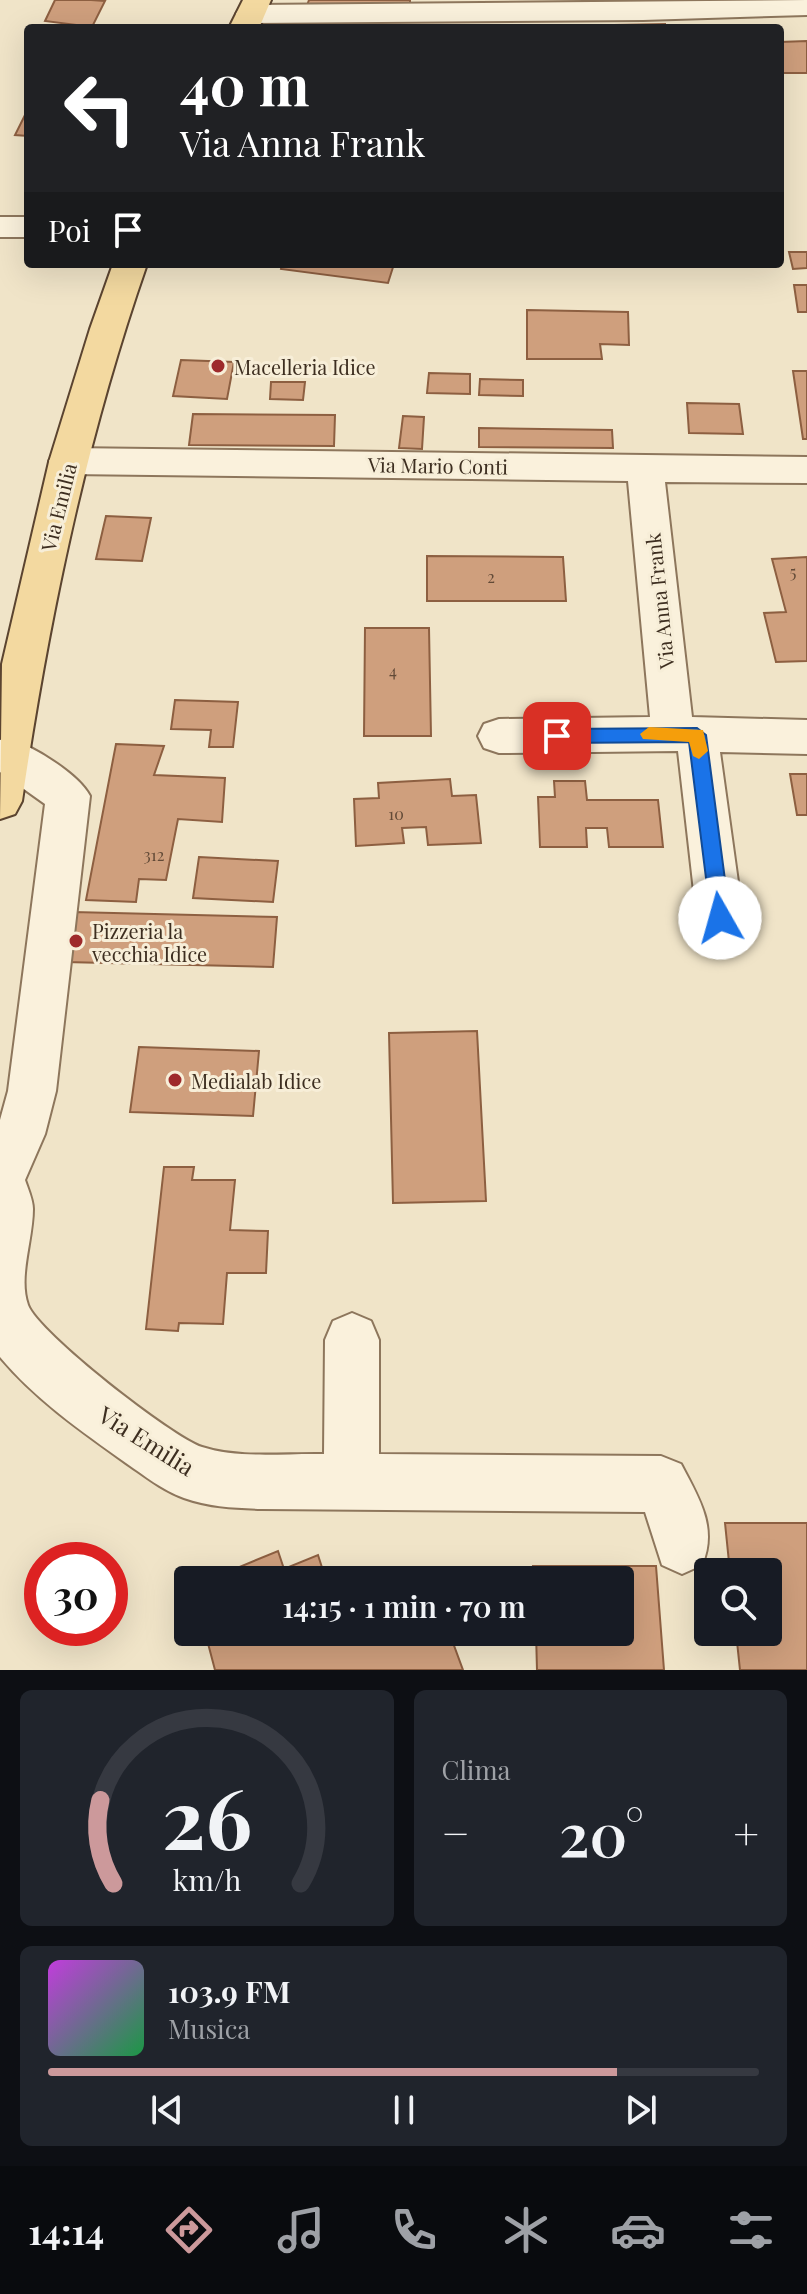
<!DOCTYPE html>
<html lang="it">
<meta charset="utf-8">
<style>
body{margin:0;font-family:"Playfair Display",serif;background:#20242c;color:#f1f3f6;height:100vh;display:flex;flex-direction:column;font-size:30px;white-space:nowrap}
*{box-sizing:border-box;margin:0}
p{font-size:26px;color:#9ea1a6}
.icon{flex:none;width:44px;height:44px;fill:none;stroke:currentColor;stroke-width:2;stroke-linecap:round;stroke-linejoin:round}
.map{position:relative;height:1670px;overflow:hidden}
.details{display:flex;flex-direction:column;gap:20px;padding:20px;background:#0d0f14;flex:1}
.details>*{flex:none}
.banner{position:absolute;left:24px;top:24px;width:760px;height:244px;border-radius:8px;box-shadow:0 8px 32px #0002;background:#202124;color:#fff;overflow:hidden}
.controls{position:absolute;left:694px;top:1558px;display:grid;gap:16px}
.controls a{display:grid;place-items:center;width:88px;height:88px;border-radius:8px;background:#171b24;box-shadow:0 8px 32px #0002;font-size:40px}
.speed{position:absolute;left:24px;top:1542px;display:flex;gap:16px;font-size:40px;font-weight:700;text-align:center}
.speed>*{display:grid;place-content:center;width:104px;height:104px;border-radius:50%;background:#171b24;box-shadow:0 8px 32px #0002;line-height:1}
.speed .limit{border:12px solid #d22;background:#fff;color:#111}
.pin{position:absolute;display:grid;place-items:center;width:68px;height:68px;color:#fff;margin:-34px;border-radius:16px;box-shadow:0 4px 12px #0006}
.me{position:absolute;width:88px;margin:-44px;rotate:353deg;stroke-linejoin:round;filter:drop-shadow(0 0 6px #0008)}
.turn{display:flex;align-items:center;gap:28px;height:168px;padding:0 24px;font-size:36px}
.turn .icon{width:104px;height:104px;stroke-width:2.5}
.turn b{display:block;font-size:56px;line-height:68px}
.then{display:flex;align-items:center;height:76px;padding:0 24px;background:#0003;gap:16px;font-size:30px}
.big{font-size:60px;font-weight:600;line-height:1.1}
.details .tile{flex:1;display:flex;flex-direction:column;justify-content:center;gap:12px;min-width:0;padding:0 28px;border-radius:12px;background:#20242c}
.details .dial{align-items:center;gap:0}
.dial svg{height:208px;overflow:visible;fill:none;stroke:#363941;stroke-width:7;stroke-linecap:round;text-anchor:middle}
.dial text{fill:#f1f3f6;stroke:none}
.song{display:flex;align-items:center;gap:24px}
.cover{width:96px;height:96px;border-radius:12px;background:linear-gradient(135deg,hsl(290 70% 55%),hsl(140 70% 35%))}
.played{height:8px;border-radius:4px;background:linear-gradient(90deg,#cc999b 80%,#363941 80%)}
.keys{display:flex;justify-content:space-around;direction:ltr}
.heat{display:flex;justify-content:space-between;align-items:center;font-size:44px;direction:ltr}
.details .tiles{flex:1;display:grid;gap:20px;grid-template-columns:1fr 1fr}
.tile:last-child{grid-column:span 2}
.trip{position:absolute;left:174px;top:1566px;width:460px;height:80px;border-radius:8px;background:#171b24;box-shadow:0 8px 32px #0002;font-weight:600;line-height:80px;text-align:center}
.menu{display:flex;height:128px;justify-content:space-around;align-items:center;background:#090b0e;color:#9ea1a6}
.menu .icon{width:56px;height:56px}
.menu .current{color:#cc999b}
.menu b{font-size:36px;color:#f1f3f6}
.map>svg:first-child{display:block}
</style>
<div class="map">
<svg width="807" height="1670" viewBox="0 0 807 1670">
<rect width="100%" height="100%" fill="#f0e4c8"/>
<g fill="#cf9f7d" stroke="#8d5f41" stroke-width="2">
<polygon points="55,0 91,0 105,1 92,27 45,21"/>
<polygon points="309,0 410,0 410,9 305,11"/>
<polygon points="294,22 338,23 337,28 293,28"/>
<polygon points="665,24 665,28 615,28 615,25"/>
<polygon points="807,41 807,73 780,73 780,42"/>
<polygon points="28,109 28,136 15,135"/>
<polygon points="789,252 807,252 807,268 793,269"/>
<polygon points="282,264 394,264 388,283 281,269"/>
<polygon points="794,285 807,285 807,312 798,312"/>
<polygon points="527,310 628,312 629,345 600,344 602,359 527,359"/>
<polygon points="181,360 234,362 227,399 173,396"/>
<polygon points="793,371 807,371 807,439 803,439"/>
<polygon points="429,373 470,374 470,394 427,393"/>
<polygon points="480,379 523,380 523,396 479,395"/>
<polygon points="271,382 305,382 303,400 270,399"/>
<polygon points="687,403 739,404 743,434 689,433"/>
<polygon points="193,414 335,415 334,446 189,445"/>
<polygon points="403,416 424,417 422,449 399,448"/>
<polygon points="479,428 612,430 613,448 479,447"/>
<polygon points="106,516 151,518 142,561 96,559"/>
<polygon points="427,556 563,557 566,601 427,601"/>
<polygon points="807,557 807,661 776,662 764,613 786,612 772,559"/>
<polygon points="365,628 429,628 431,736 364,736"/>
<polygon points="175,700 238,702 233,747 209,747 211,730 171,729"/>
<polygon points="116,744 164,746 154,775 225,778 222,822 178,819 166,880 139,879 136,902 86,900"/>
<polygon points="790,774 807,774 807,815 797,815"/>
<polygon points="450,779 452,796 476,795 481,843 428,845 426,827 402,828 404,843 356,846 354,799 379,798 378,783"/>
<polygon points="554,781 585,781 587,800 658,800 663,847 609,847 607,828 586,828 587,847 540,847 538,797 555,797"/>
<polygon points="199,857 278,861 273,902 193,898"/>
<polygon points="73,912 277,917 273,967 65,962"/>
<polygon points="477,1031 486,1201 393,1203 389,1033"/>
<polygon points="139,1047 259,1051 253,1116 130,1112"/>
<polygon points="164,1167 194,1167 192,1180 235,1180 230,1230 268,1231 266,1273 227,1273 223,1324 179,1323 178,1331 146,1329"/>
<polygon points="725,1523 807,1523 807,1670 740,1670 736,1632 768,1632 768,1572 730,1572"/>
<polygon points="278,1551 284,1569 318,1555 326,1580 221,1580 220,1575"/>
<polygon points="533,1566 656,1566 664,1670 537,1670 536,1632 620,1632 620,1580 534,1580"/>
<polygon points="205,1632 449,1632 463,1670 215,1670"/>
</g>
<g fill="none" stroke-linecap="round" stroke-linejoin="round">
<defs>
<g id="minor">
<polygon points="807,0 807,15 643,20 250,23 240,20 236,14 240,8 250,5"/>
<rect x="0" y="217" width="28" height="20"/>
<polygon points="68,448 807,457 807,483 665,482 692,717 807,720 807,754 720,752 743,918 736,932 720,938 704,932 697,918 678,751 499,753 484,748 478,736 484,724 499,719 650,717 628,481 68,474 55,470 49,461 55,452"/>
<path d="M8,738C32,746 78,773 90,796L56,1091L45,1134L25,1180C28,1189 33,1200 33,1209C33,1240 18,1277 28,1305C38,1333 173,1438 202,1447C239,1459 285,1453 324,1454L325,1340L333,1321L352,1313L371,1321L379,1340V1454L661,1456L681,1464C699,1498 718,1528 702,1565L682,1574L662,1565L645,1512L262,1509C235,1508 209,1507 184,1498C162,1490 145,1476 126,1463C81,1431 35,1399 0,1357V1120L8,1091L45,804L0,772V740Z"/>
</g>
<g id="major">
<polygon points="243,0 271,0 259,28 229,28"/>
<path d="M113,264H147C86,439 49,618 22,801L15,814L0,819L2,664L49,462L90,329Z"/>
</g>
</defs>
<use href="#minor" stroke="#8d765c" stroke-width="4"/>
<use href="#major" stroke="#5b4430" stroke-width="4"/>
<use href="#minor" fill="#faf1dc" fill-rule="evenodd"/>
<use href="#major" fill="#f3d9a0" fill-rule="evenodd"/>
</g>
<polygon fill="#1a73e8" stroke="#114b97" stroke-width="2" points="697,728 706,735 730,918 727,923 720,926 714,923 711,918 689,742 557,743 548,736 557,729"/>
<polygon fill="#f59e0b" points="649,727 703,730 708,751 699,759 693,756 689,742 643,739 640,734"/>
<g fill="#9e2a2b" stroke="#f7eed8" stroke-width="3">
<circle cx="218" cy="366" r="8"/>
<circle cx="76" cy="941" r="8"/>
<circle cx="175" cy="1080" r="8"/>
</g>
<g text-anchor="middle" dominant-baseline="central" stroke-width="6" stroke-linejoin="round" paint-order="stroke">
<g font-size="16" fill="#624a37">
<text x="793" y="571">5</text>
<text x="491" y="576">2</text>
<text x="393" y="670">4</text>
<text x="396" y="813">10</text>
<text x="154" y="854">312</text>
</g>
<g font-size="20" fill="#3d2e20" stroke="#f7eed8" text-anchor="start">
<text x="234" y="366">Macelleria Idice</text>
<text x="92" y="930">Pizzeria la<tspan x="92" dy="23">vecchia Idice</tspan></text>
<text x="191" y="1080">Medialab Idice</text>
</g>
<g font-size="20" fill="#3d2e20" stroke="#f7eed8">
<text transform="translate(438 465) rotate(1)">Via Mario Conti</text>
<text transform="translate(58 507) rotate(-76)">Via Emilia</text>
<text transform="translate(659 601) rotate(-96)">Via Anna Frank</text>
</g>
<g font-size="24" fill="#3d2e20" stroke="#f7eed8">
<text transform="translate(147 1440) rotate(32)">Via Emilia</text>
</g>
</g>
</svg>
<div class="controls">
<a><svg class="icon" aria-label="search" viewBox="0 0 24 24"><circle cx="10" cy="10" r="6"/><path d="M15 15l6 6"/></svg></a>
</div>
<div class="speed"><div class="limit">30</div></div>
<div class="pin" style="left:557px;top:736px;background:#d93025"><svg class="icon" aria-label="arrive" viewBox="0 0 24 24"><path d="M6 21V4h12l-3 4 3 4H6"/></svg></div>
<svg class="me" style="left:720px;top:918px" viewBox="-20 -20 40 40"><circle r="19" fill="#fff"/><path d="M0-13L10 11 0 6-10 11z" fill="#1a73e8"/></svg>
<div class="trip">14:15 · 1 min · 70 m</div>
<div class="banner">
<div class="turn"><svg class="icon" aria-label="left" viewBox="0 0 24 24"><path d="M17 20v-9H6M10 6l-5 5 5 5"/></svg><div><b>40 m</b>Via Anna Frank</div></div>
<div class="then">Poi<svg class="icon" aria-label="arrive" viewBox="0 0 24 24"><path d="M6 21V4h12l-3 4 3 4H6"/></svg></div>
</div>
</div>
<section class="details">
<div class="tiles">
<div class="tile dial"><svg viewBox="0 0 100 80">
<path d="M14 69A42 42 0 1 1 86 69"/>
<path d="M14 69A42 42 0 0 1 9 37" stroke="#cc999b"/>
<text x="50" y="56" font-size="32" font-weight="700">26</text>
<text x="50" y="72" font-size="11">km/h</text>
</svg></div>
<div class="tile"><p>Clima</p>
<div class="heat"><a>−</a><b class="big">20°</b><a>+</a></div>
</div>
<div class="tile">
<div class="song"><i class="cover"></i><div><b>103.9 FM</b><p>Musica</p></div></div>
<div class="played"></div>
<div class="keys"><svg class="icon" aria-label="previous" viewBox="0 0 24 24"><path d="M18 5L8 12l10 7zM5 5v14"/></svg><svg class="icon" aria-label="pause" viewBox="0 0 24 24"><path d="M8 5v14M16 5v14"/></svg><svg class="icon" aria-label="next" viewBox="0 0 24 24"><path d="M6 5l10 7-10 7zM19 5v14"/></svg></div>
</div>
</div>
</section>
<nav class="menu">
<b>14:14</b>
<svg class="icon current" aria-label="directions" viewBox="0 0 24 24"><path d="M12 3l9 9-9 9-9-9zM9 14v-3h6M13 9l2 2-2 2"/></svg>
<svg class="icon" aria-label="music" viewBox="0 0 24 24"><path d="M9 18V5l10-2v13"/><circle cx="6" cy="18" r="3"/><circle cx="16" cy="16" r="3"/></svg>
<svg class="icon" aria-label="phone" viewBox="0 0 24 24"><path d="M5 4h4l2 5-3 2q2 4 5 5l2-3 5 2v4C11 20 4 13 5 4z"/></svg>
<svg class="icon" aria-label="climate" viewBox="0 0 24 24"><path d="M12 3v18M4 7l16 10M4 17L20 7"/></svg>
<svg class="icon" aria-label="car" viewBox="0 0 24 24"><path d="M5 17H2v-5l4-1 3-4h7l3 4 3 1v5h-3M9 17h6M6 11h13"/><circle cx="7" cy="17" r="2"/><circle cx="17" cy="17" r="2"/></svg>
<svg class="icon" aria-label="filters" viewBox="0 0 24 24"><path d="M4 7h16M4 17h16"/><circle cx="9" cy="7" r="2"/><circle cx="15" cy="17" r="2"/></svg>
</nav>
